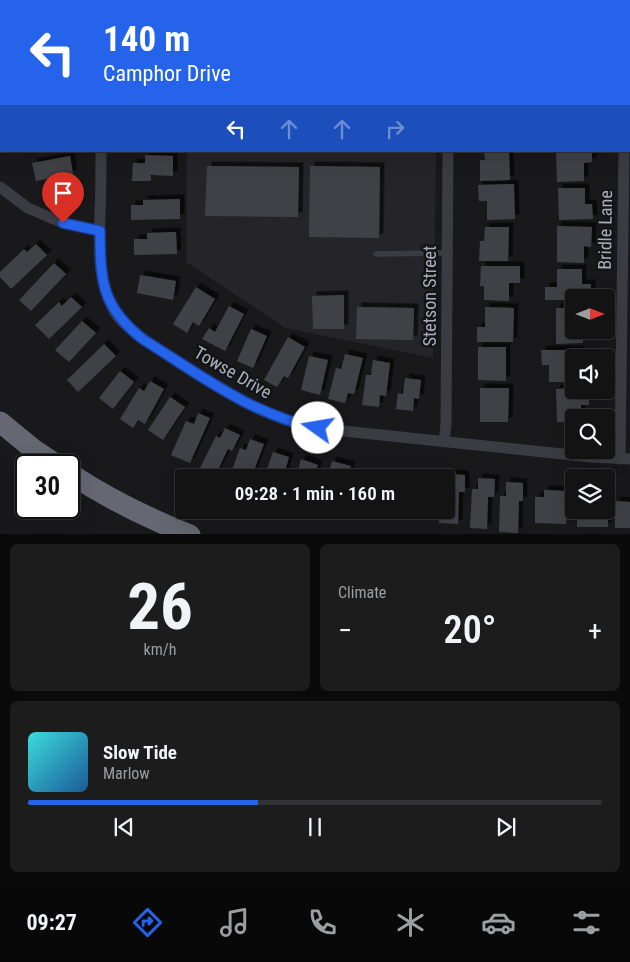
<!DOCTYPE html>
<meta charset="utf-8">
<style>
body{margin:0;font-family:"Roboto Condensed",sans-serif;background:#1c1c1d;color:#f1f3f6;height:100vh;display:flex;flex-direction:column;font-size:19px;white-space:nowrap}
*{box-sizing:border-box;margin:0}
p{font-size:16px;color:#9d9ea0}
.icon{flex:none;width:28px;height:28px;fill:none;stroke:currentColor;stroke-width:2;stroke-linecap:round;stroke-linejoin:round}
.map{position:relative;height:534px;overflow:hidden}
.drawer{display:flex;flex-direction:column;gap:10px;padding:10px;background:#0a0a0b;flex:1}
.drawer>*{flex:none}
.top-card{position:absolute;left:0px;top:0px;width:630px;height:152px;box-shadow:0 5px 20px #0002,0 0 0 1px #323234;background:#2563eb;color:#fff;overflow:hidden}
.needle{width:32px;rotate:90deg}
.tools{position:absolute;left:565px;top:289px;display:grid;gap:10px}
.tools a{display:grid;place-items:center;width:50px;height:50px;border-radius:5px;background:#131314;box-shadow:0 5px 20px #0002,0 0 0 1px #323234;font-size:25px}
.speed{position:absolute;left:15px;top:454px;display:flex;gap:10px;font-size:25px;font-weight:700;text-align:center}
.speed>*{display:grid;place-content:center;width:65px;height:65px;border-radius:50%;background:#131314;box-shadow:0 5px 20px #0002,0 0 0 1px #323234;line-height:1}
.speed .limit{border:2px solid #111;border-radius:8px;background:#fff;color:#111}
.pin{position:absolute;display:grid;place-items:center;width:42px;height:42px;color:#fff;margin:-51px -21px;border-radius:50% 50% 50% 0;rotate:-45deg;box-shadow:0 0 5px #0007}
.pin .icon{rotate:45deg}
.me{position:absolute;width:55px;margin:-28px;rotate:283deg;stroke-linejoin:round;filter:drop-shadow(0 0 4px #0008)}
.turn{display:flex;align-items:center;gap:18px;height:105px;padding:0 20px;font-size:22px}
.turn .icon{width:65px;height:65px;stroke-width:2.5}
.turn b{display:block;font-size:35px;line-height:42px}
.lanes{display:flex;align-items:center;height:48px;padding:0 20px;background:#0003;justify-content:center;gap:25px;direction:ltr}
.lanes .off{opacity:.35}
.big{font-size:38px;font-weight:600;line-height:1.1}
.drawer .widget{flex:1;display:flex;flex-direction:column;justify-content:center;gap:8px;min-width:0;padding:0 18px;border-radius:8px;background:#1c1c1d}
.drawer .dial{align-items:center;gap:0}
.dial b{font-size:65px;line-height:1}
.song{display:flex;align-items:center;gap:15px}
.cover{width:60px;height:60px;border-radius:8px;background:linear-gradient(135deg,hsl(180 70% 55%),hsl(210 70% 35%))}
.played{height:5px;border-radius:2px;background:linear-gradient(90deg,#2563eb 40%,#323234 40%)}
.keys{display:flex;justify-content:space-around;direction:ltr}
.heat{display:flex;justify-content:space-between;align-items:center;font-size:28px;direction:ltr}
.drawer .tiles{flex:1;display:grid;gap:10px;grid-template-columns:1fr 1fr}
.widget:last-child{grid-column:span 2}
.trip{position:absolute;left:175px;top:469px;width:280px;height:50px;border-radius:5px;background:#131314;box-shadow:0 5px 20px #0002,0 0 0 1px #323234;font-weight:600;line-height:50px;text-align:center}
.menu{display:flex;height:80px;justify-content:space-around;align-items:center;background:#080808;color:#9d9ea0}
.menu .icon{width:35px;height:35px}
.menu .active{color:#2563eb}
.menu b{font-size:22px;color:#f1f3f6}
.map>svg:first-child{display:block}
</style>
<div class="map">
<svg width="630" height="535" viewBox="0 0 630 535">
<defs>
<filter id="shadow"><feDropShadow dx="4.5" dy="-4.5" stdDeviation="0" flood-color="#0009"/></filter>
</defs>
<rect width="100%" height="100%" fill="#19191b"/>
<g fill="#252529">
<polygon points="188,0 437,0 188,1"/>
<polygon points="187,151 436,151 433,358 285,328 186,262"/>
</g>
<g fill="#404146" filter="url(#shadow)">
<polygon points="484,151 509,151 510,180 480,181 480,160 485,160"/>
<polygon points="556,151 592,151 592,162 584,163 584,181 557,182"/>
<polygon points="145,155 173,156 173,176 151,175 151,181 132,181 133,163 145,163"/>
<polygon points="70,156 73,174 36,181 32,163"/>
<polygon points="207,166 299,167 298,217 205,216"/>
<polygon points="310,166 380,167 379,238 309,237"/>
<polygon points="514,184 515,219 487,220 487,201 479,201 478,185"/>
<polygon points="558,188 585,188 585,204 592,204 593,219 559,220"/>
<polygon points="180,199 180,219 131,220 131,205 143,205 143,200"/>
<polygon points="557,226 592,227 591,247 584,246 584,263 557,262"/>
<polygon points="485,227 509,227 508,261 479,261 480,241 484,241"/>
<polygon points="176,232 177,254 134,255 134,239 147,239 147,233"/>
<polygon points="36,244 47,255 11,289 0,277 0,272 24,249 27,252"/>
<polygon points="54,263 66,274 31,311 19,300"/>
<polygon points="481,266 520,266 520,283 509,283 509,301 484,300 484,286 480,286"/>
<polygon points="557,269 582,269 582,284 591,284 591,298 574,298 574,300 545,300 545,287 557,287"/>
<polygon points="140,275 176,281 173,300 137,293"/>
<polygon points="196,287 215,299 199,326 193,322 187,333 173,324"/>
<polygon points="344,295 344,329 313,329 312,296"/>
<polygon points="71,297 82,307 49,339 35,325 59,302 62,306"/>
<polygon points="229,306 244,314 225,351 202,339 209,328 215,332"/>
<polygon points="357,307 414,308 413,340 356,339"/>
<polygon points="485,307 514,308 513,342 477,342 477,327 485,327"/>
<polygon points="556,308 574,308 574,330 583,330 583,343 556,344"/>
<polygon points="82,321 96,333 69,362 55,350"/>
<polygon points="251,329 267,336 253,368 237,361"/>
<polygon points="288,337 305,347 288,378 284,376 277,387 264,380"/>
<polygon points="104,344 116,356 78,392 67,380"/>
<polygon points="478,347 506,347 506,381 478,380"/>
<polygon points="541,350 579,350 579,358 574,358 574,382 549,382 549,365 542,365"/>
<polygon points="345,354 363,358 354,394 348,393 345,403 328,399 336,368 341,369"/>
<polygon points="309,356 328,360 320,395 301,390"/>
<polygon points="373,360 390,363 386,396 380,395 379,407 362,405 366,375 371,375"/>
<polygon points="120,371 134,382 113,409 99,398"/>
<polygon points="405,378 421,380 419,399 414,398 413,411 396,409 398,393 403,394"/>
<polygon points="150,381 164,389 145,424 138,420 133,428 120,419 139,388 144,391"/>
<polygon points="480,388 509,388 508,422 480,422"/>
<polygon points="574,388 574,390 589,390 589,405 581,405 581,418 574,418 574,422 557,422 556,389"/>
<polygon points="170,397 185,407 163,440 148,430"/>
<polygon points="198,413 210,418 190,463 171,455 186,421 194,424"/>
<polygon points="225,428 240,435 232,451 228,449 214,478 209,478 198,472 216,436 220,438"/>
<polygon points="250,439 264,444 251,478 229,478 240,448 246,450"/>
<polygon points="273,452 289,457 283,478 264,478"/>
<polygon points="301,459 318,465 314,478 296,478"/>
<polygon points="332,461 351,466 348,478 327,478"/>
<polygon points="448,474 465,475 465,492 459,492 458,524 439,523 440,510 446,510 446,485 448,485"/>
<polygon points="478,478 495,479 494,497 488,497 487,529 470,528 472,489 478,489"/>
<polygon points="506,482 523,483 523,501 519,501 518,533 499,532 500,496 506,496"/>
<polygon points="544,490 567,491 566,524 535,523 535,497 544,497"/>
<polygon points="615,501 630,502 630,528 615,528"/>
<polygon points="606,505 608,505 608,527 577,527 577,510 606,510"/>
</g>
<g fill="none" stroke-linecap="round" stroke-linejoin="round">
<polyline stroke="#3b3c43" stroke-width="5.5" points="376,254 447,253"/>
<g stroke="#3b3c43" stroke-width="11">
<polyline points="103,1 103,0"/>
<polyline points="449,1 450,0"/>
<polyline points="626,1 626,0"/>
<path d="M101,151C101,172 101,192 100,213C99,246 97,281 114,311C121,323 134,332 145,340C184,365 228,397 271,414C291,423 312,427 334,430L591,457L630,459"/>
<polyline points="0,187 28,208 63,223 100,231"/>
<polyline points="444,442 446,424 448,151"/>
<polyline points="620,459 624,151"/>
</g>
<g stroke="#656772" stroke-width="21">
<polyline points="0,422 33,449 57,465"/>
<path d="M69,473C107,498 147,518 190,535"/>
</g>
</g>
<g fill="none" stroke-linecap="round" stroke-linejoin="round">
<defs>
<path id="route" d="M63,223L100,231C100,281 102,308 144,340C199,374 253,416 318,428"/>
</defs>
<use href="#route" stroke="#184099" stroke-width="12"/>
<use href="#route" stroke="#2563eb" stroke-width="9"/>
</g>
<g text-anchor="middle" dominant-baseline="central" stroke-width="5" stroke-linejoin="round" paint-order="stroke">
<g font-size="18" fill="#aaadbc" stroke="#141417">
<text transform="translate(605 230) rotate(-89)">Bridle Lane</text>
<text transform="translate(429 296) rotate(-90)">Stetson Street</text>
<text transform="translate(233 372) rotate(30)">Towse Drive</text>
</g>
</g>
</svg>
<div class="tools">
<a><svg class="needle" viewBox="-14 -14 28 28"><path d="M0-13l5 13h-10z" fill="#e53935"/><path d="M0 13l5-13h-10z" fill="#9d9ea0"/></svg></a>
<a><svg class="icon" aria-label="sound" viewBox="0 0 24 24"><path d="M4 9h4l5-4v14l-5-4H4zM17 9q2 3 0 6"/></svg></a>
<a><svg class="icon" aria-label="search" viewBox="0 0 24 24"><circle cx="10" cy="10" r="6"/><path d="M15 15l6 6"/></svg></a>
<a><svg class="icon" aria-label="layers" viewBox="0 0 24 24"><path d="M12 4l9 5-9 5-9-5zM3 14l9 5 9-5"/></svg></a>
</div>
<div class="speed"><div class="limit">30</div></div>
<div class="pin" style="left:63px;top:223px;background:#d93025"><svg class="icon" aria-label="arrive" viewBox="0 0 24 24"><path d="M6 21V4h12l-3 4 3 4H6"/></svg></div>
<svg class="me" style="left:318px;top:428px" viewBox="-20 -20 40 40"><circle r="19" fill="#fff"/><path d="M0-13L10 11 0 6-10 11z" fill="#2563eb"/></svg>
<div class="trip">09:28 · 1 min · 160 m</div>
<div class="top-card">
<div class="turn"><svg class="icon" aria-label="left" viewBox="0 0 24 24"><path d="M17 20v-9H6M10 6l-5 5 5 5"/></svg><div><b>140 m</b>Camphor Drive</div></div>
<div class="lanes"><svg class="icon" aria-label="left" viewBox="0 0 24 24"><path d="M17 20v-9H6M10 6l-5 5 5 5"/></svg><svg class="icon off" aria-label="ahead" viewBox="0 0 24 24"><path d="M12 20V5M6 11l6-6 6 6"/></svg><svg class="icon off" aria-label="ahead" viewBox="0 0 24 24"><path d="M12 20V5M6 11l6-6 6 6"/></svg><svg class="icon off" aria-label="right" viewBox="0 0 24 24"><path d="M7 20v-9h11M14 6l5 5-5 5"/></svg></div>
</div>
</div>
<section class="drawer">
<div class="tiles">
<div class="widget dial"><b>26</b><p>km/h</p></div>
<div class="widget"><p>Climate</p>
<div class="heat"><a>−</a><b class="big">20°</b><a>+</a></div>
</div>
<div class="widget">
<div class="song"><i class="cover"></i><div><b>Slow Tide</b><p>Marlow</p></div></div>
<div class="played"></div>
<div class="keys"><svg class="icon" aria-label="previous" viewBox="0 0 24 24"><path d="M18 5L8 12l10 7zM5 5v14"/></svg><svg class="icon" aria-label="pause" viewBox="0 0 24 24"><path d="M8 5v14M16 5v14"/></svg><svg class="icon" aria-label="next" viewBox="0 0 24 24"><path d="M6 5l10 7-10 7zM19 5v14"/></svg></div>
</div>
</div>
</section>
<nav class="menu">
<b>09:27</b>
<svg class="icon active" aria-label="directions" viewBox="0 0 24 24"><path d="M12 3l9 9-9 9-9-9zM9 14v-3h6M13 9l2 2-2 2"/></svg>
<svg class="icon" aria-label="music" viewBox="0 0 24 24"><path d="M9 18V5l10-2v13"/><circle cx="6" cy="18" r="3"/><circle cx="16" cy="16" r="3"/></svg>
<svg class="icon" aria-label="phone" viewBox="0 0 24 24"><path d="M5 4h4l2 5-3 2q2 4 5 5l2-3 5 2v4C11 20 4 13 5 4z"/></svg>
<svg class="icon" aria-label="climate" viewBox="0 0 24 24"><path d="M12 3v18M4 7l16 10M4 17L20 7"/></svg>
<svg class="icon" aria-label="car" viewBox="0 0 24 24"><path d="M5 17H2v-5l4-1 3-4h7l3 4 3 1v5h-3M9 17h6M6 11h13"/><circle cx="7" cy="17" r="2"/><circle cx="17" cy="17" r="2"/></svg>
<svg class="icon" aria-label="filters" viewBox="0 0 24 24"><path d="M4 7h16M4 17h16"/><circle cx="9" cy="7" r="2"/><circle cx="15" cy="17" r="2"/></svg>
</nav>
